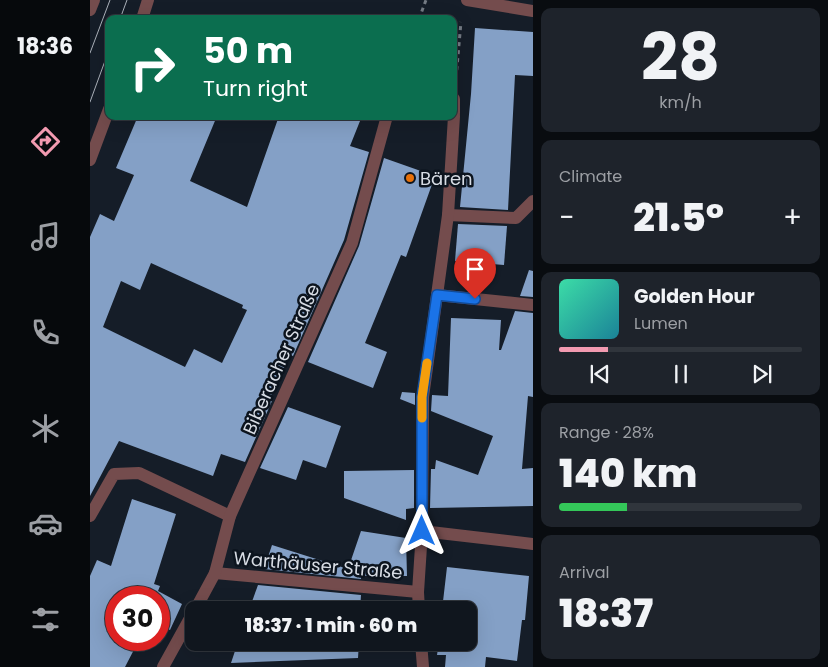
<!DOCTYPE html>
<meta charset="utf-8">
<style>
body{margin:0;font-family:Poppins,sans-serif;background:#1e232b;color:#f1f3f6;height:100vh;display:flex;flex-direction:column;font-size:19px;white-space:nowrap}
*{box-sizing:border-box;margin:0}
p{font-size:16px;color:#9c9fa4}
.icon{flex:none;width:28px;height:28px;fill:none;stroke:currentColor;stroke-width:2;stroke-linecap:round;stroke-linejoin:round}
.map{position:relative;flex:1;overflow:hidden}
.sheet{display:flex;flex-direction:column;gap:8px;padding:8px;background:#090c10;width:295px}
.sheet>*{flex:none}
.hud{position:absolute;left:15px;top:15px;width:352px;height:105px;border-radius:10px;box-shadow:0 5px 20px #0002,0 0 0 1px #30353c;background:#0b6e4f;color:#fff;overflow:hidden}
.speed{position:absolute;left:15px;top:586px;display:flex;gap:10px;font-size:25px;font-weight:700;text-align:center}
.speed>*{display:grid;place-content:center;width:65px;height:65px;border-radius:50%;background:#10161e;box-shadow:0 5px 20px #0002,0 0 0 1px #30353c;line-height:1}
.speed .limit{border:8px solid #d22;background:#fff;color:#111}
.pin{position:absolute;display:grid;place-items:center;width:42px;height:42px;color:#fff;margin:-51px -21px;border-radius:50% 50% 50% 0;rotate:-45deg;box-shadow:0 0 5px #0007}
.pin .icon{rotate:45deg}
.me{position:absolute;width:55px;margin:-28px;rotate:0deg;stroke-linejoin:round;filter:drop-shadow(0 0 4px #0008)}
.turn{display:flex;align-items:center;gap:18px;height:105px;padding:0 15px;font-size:22px}
.turn .icon{width:65px;height:65px;stroke-width:2.5}
.turn b{display:block;font-size:35px;line-height:42px}
.big{font-size:38px;font-weight:800;line-height:1.1}
.sheet .widget{flex:1;display:flex;flex-direction:column;justify-content:center;gap:8px;min-width:0;padding:0 18px;border-radius:10px;background:#1e232b}
.sheet .dial{align-items:center;gap:0}
.dial b{font-size:65px;line-height:1}
.song{display:flex;align-items:center;gap:15px}
.cover{width:60px;height:60px;border-radius:8px;background:linear-gradient(135deg,hsl(160 70% 55%),hsl(190 70% 35%))}
.played{height:5px;border-radius:2px;background:linear-gradient(90deg,#f29ab0 20%,#30353c 20%)}
.keys{display:flex;justify-content:space-around;direction:ltr}
.heat{display:flex;justify-content:space-between;align-items:center;font-size:28px;direction:ltr}
.charge{height:8px;border-radius:4px;background:linear-gradient(90deg,#34c759 28%,#30353c 0)}
.trip{position:absolute;left:95px;top:601px;width:292px;height:50px;border-radius:10px;background:#10161e;box-shadow:0 5px 20px #0002,0 0 0 1px #30353c;font-weight:800;line-height:50px;text-align:center}
main{display:flex;flex:1;min-height:0}
.menu{display:flex;flex-direction:column;width:90px;justify-content:space-around;align-items:center;background:#06090c;color:#9c9fa4}
.menu .icon{width:35px;height:35px}
.menu .on{color:#f29ab0}
.menu b{font-size:22px;color:#f1f3f6}
.map>svg:first-child{display:block}
</style>
<main>
<nav class="menu">
<b>18:36</b>
<svg class="icon on" aria-label="directions" viewBox="0 0 24 24"><path d="M12 3l9 9-9 9-9-9zM9 14v-3h6M13 9l2 2-2 2"/></svg>
<svg class="icon" aria-label="music" viewBox="0 0 24 24"><path d="M9 18V5l10-2v13"/><circle cx="6" cy="18" r="3"/><circle cx="16" cy="16" r="3"/></svg>
<svg class="icon" aria-label="phone" viewBox="0 0 24 24"><path d="M5 4h4l2 5-3 2q2 4 5 5l2-3 5 2v4C11 20 4 13 5 4z"/></svg>
<svg class="icon" aria-label="climate" viewBox="0 0 24 24"><path d="M12 3v18M4 7l16 10M4 17L20 7"/></svg>
<svg class="icon" aria-label="car" viewBox="0 0 24 24"><path d="M5 17H2v-5l4-1 3-4h7l3 4 3 1v5h-3M9 17h6M6 11h13"/><circle cx="7" cy="17" r="2"/><circle cx="17" cy="17" r="2"/></svg>
<svg class="icon" aria-label="filters" viewBox="0 0 24 24"><path d="M4 7h16M4 17h16"/><circle cx="9" cy="7" r="2"/><circle cx="15" cy="17" r="2"/></svg>
</nav>
<div class="map">
<svg width="443" height="667" viewBox="0 0 443 667">
<rect width="100%" height="100%" fill="#151d28"/>
<g fill="#84a0c6" fill-rule="evenodd">
<polygon points="385,28 443,32 443,76 425,75 418,210 370,207 381,94"/>
<path d="M48,116H127L100,181L157,207L189,116H272L260,146L279,152L254,240L203,356L200,355L179,400L182,401L155,462L131,454L123,476L29,441L0,496V237L10,214L24,221L44,175L26,168ZM61,263L153,305L152,308L157,310L132,363L104,349L95,367L13,327L31,281L50,290Z"/>
<polygon points="294,158 345,176 316,257 311,255 275,343 297,352 283,388 218,362 269,246"/>
<polygon points="368,224 417,226 414,265 365,261"/>
<polygon points="439,270 443,271 443,297 430,296"/>
<polygon points="425,311 443,313 443,397 438,396 432,469 443,468 443,506 340,508 341,469 345,469 346,460 388,475 403,436 341,411 342,395 358,396 361,318 411,320 409,350 411,350"/>
<polygon points="312,392 325,393 325,405 310,399"/>
<polygon points="198,407 251,426 236,468 213,460 206,480 170,468"/>
<polygon points="324,470 324,508 316,509 316,520 254,498 254,471"/>
<polygon points="42,499 86,514 64,584 70,586 68,591 92,604 80,630 69,625 69,598 26,598 26,640 49,640 35,667 0,667 0,576 7,560 21,566"/>
<polygon points="271,531 316,538 317,576 271,576 271,579 174,569 182,545 258,569"/>
<polygon points="357,567 439,576 435,620 432,620 427,661 396,657 395,667 355,667 356,655 347,655 349,642 379,642 379,610 352,610"/>
<polygon points="168,585 271,595 270,610 159,610"/>
<polygon points="148,642 269,642 268,658 141,663"/>
</g>
<g fill="none" stroke-linecap="round" stroke-linejoin="round">
<g stroke="#747b84" stroke-width="3" stroke-dasharray="4 4" stroke-linecap="butt">
<polyline points="329,19 336,0"/>
<polyline points="366,78 371,22"/>
</g>
<g stroke="#744c4d" stroke-width="12">
<polyline points="358,215 426,218 443,201"/>
<polyline points="347,295 443,305"/>
</g>
<g stroke="#744c4d" stroke-width="12">
<polyline points="377,0 443,11"/>
<polyline points="364,113 364,99"/>
<polyline points="0,516 24,474 49,473 140,516"/>
<polyline points="332,531 443,544"/>
<polyline points="125,573 328,592"/>
<polyline points="105,610 125,573 140,516 262,243 297,116"/>
<polyline points="329,610 328,592 332,531 333,397 358,215 364,116"/>
<polyline points="331,642 333,667"/>
<polyline points="73,667 104,611"/>
</g>
<g stroke="#744c4d" stroke-width="12">
<polyline points="0,10 4,0"/>
<polyline points="52,19 58,0"/>
<polyline points="0,160 19,109"/>
</g>
<g stroke="#acb2bb" stroke-width="1">
<polyline points="30,19 37,0"/>
<polyline points="0,53 20,0"/>
<polyline points="0,102 19,50"/>
</g>
</g>
<g fill="none" stroke-linecap="round" stroke-linejoin="round">
<defs>
<polyline id="route" points="332,531 332,397 347,295 385,299"/>
</defs>
<use href="#route" stroke="#114b97" stroke-width="12"/>
<use href="#route" stroke="#1a73e8" stroke-width="9"/>
<polyline stroke="#f59e0b" stroke-width="9" points="332,418 332,397 337,363"/>
</g>
<circle fill="#e8710a" stroke="#0c141e" stroke-width="2" cx="320" cy="178" r="5"/>
<g text-anchor="middle" dominant-baseline="central" stroke-width="5" stroke-linejoin="round" paint-order="stroke">
<g font-size="18" fill="#d7dce4" stroke="#0c141e" text-anchor="start">
<text x="330" y="178">Bären</text>
</g>
<g font-size="18" fill="#d7dce4" stroke="#0c141e">
<text transform="translate(191 359) rotate(-66)">Biberacher Straße</text>
<text transform="translate(228 565) rotate(5)">Warthäuser Straße</text>
</g>
</g>
</svg>
<div class="speed"><div class="limit">30</div></div>
<div class="pin" style="left:385px;top:299px;background:#d93025"><svg class="icon" aria-label="arrive" viewBox="0 0 24 24"><path d="M6 21V4h12l-3 4 3 4H6"/></svg></div>
<svg class="me" style="left:332px;top:531px" viewBox="-20 -20 40 40"><path d="M0-17L14 15 0 8-14 15z" fill="#1a73e8" stroke="#fff" stroke-width="4"/></svg>
<div class="trip">18:37 · 1 min · 60 m</div>
<div class="hud">
<div class="turn"><svg class="icon" aria-label="right" viewBox="0 0 24 24"><path d="M7 20v-9h11M14 6l5 5-5 5"/></svg><div><b>50 m</b>Turn right</div></div>
</div>
</div>
<section class="sheet">
<div class="widget dial"><b>28</b><p>km/h</p></div>
<div class="widget"><p>Climate</p>
<div class="heat"><a>−</a><b class="big">21.5°</b><a>+</a></div>
</div>
<div class="widget">
<div class="song"><i class="cover"></i><div><b>Golden Hour</b><p>Lumen</p></div></div>
<div class="played"></div>
<div class="keys"><svg class="icon" aria-label="previous" viewBox="0 0 24 24"><path d="M18 5L8 12l10 7zM5 5v14"/></svg><svg class="icon" aria-label="pause" viewBox="0 0 24 24"><path d="M8 5v14M16 5v14"/></svg><svg class="icon" aria-label="next" viewBox="0 0 24 24"><path d="M6 5l10 7-10 7zM19 5v14"/></svg></div>
</div>
<div class="widget"><p>Range · 28%</p><b class="big">140 km</b><div class="charge"></div></div>
<div class="widget"><p>Arrival</p><b class="big">18:37</b></div>
</section>
</main>
